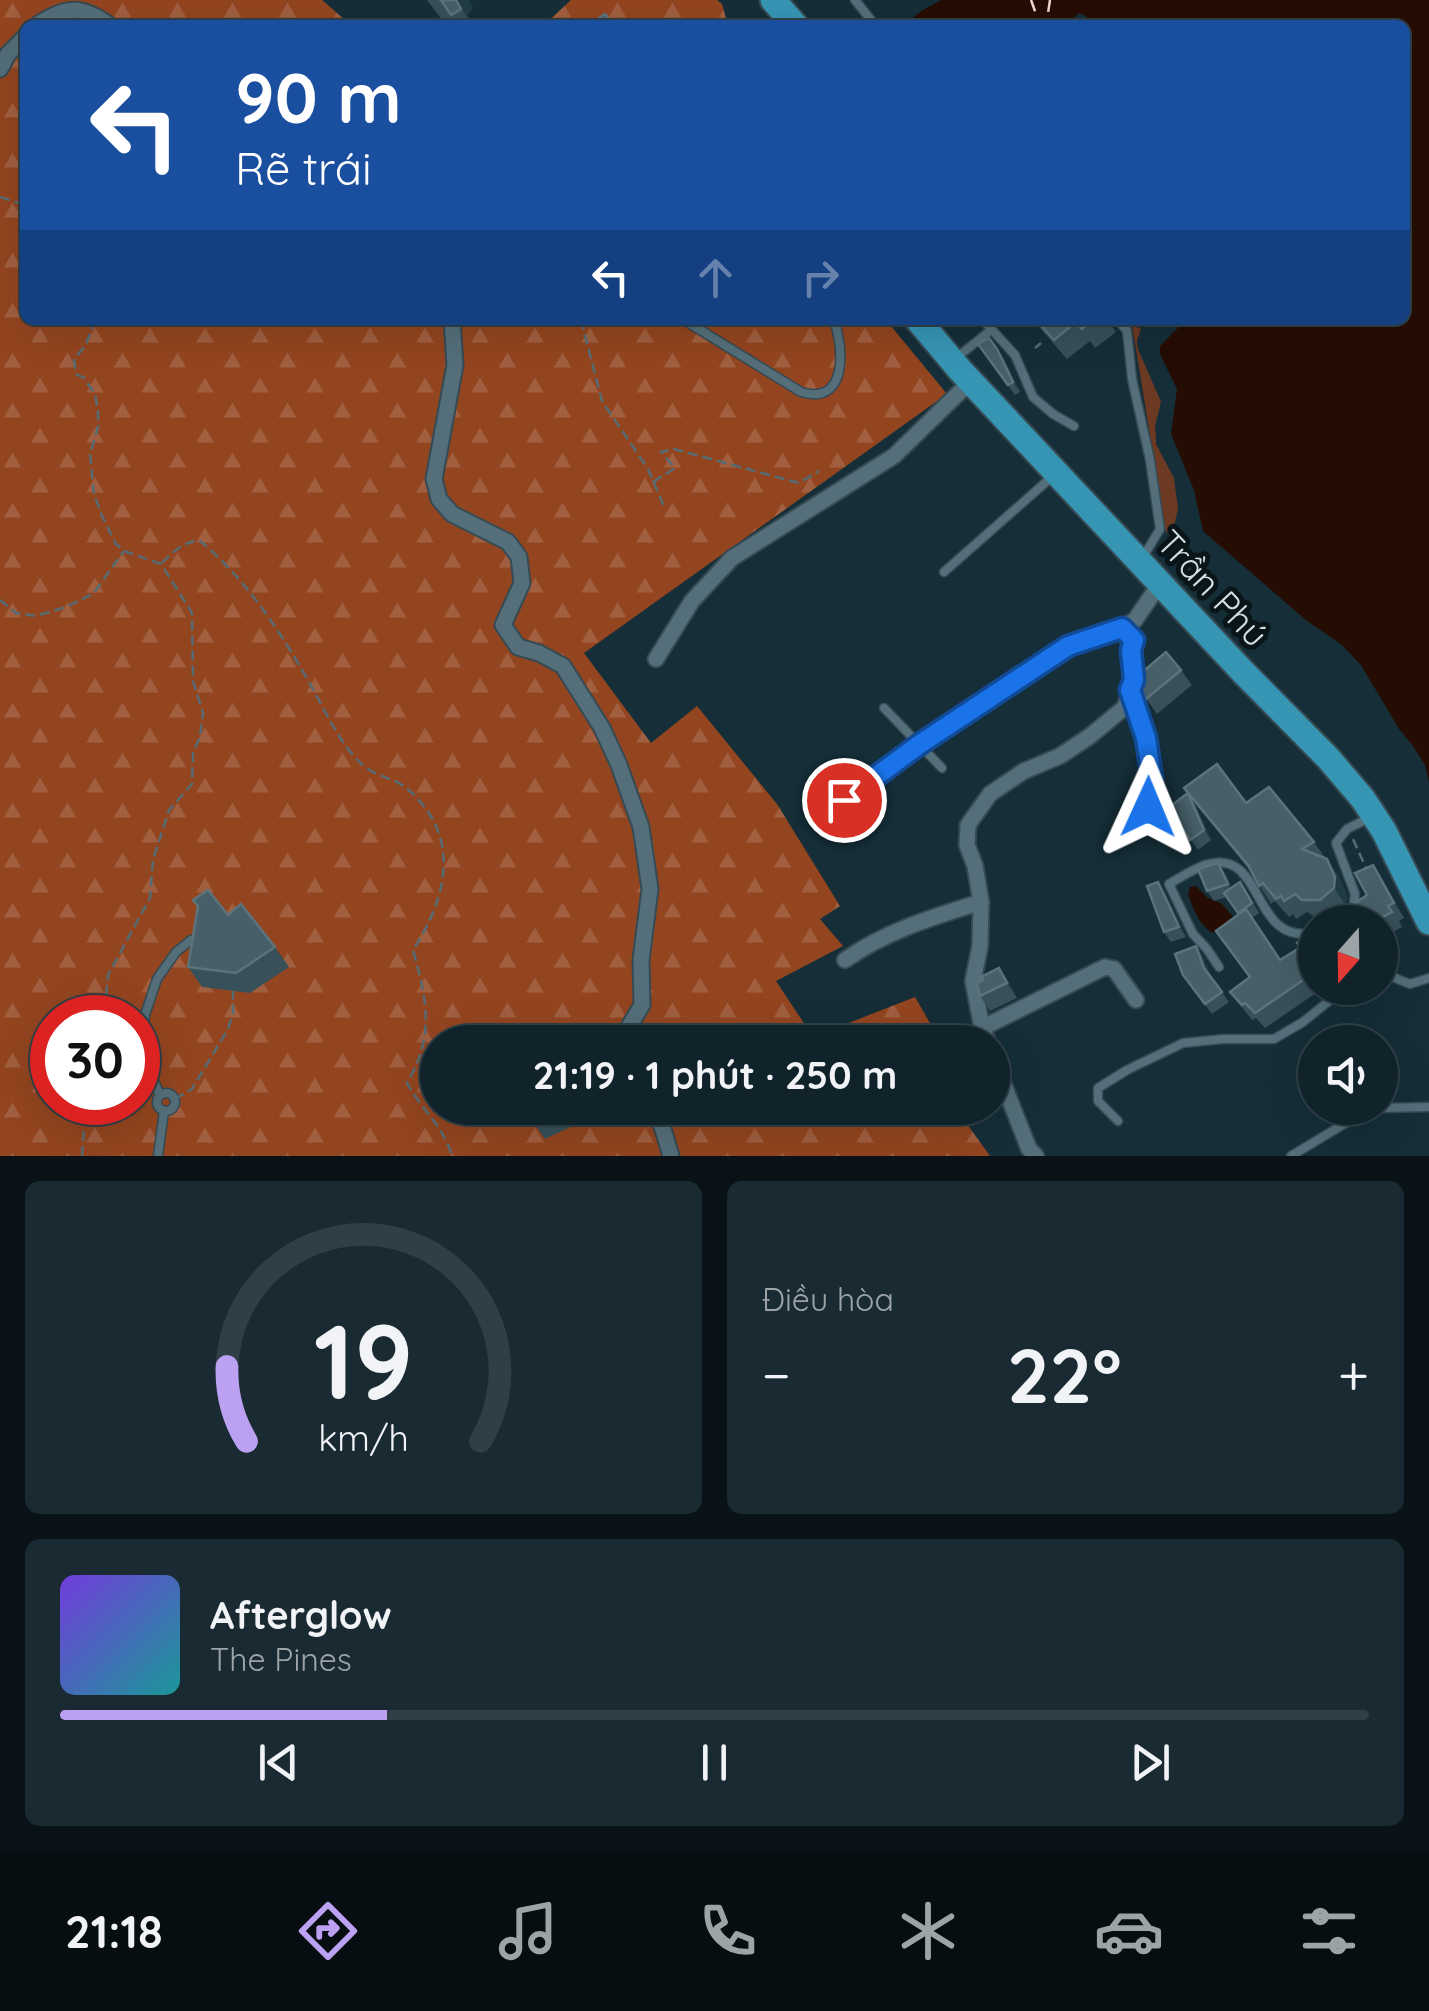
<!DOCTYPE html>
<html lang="vi">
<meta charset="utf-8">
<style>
body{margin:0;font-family:Quicksand,sans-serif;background:#192a32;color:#f1f3f6;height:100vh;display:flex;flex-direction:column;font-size:38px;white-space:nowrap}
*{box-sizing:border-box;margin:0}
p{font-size:32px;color:#9ca4a8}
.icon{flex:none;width:55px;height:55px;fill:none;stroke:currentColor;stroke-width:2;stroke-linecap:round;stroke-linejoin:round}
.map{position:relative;height:1156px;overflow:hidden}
.side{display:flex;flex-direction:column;gap:25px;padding:25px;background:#091317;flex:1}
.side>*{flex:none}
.guide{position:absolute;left:20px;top:20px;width:1390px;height:305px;border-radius:15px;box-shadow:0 10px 40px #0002,0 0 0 2px #303f47;background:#1a4fa0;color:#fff;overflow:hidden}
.needle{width:65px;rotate:200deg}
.fabs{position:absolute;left:1298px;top:905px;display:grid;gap:20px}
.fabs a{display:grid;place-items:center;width:100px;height:100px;border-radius:50%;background:#10222a;box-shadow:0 10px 40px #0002,0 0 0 2px #303f47;font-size:50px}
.speed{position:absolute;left:30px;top:995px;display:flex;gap:20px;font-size:50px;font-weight:700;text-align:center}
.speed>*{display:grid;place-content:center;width:130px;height:130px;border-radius:50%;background:#10222a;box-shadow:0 10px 40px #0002,0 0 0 2px #303f47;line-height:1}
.speed .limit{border:15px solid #d22;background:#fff;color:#111}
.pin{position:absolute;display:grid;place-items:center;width:85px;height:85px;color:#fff;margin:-42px;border:5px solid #fff;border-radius:50%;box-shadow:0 2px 10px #0007}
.me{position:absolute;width:110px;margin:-55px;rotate:1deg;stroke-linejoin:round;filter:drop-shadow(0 0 8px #0008)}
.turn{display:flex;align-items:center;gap:35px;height:210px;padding:0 50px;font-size:45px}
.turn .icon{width:130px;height:130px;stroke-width:2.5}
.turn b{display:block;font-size:70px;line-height:85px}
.lanes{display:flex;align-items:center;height:95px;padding:0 50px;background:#0003;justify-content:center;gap:50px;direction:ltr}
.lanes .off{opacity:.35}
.big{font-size:75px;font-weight:800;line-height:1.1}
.side .widget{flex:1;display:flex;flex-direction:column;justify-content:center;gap:15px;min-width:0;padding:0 35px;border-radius:15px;background:#192a32}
.side .dial{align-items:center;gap:0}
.dial svg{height:260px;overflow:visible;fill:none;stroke:#303f47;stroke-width:7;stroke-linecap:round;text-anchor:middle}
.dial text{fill:#f1f3f6;stroke:none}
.song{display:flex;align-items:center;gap:30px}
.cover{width:120px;height:120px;border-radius:15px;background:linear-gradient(135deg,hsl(260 70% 55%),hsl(180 70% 35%))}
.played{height:10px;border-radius:5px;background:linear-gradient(90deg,#bca0f2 25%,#303f47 25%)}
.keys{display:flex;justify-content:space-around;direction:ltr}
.heat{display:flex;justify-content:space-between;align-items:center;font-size:55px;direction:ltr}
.side .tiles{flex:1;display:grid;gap:25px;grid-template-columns:1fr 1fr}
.widget:last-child{grid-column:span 2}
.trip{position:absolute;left:420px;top:1025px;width:590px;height:100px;border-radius:50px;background:#10222a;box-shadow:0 10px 40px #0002,0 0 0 2px #303f47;font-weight:800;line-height:100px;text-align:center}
.dock{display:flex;height:160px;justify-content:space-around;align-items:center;background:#060e11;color:#9ca4a8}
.dock .icon{width:70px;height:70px}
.dock .current{color:#bca0f2}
.dock b{font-size:45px;color:#f1f3f6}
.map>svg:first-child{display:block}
</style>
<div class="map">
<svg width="1429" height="1156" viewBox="0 0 1429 1156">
<defs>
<pattern id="forest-firs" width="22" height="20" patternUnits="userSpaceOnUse" patternTransform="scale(2.5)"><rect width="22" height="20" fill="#93451f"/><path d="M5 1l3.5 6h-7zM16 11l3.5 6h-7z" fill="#a15f40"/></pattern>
</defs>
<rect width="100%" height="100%" fill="#152e38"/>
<polygon fill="#6c3922" points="1132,325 1141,329 1137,341 1138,349 1161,402 1155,426 1156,437 1156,444 1174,478 1178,509 1173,530 1166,533"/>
<g fill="url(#forest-firs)" fill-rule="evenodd">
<path d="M0,0H322L351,25H25V320H886L947,394L584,653L651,743L697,706L777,804L840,906L820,919L843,946L776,981L813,1037L915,997L941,1042H438V1108H977L962,1117L990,1156H0ZM52,1018H138V1102H52Z"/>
<polygon points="571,0 717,0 722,4 728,25 544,25"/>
</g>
<g fill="#260d03">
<polygon points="941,0 1429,0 1429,782 1425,765 1413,746 1399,729 1361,665 1341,644 1307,621 1203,531 1194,490 1171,434 1177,389 1160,354 1160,346 1177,329 1182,320 1405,320 1405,25 1090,25 1086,16 1079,13 1074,18 1076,25 903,25 923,10"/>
<path d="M1196,886L1208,898L1221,903L1236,920L1214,933C1200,928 1193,908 1188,894L1190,887Z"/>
</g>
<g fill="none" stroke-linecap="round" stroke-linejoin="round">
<g stroke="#efd8ce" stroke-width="2.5" stroke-dasharray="12 10" stroke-linecap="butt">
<polyline points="1031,0 1040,25"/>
<polyline points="1050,0 1048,13 1053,25"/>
</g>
<defs>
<g id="lane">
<polyline points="855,0 875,25"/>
<path d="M684,320L801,392C848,406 844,348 834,320"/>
<polyline points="983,320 1015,355 1033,397 1053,414 1074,426"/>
<polyline points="1118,320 1127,331 1132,379 1150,460 1160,529 1143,557"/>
<polyline points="956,358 991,330"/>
<polyline points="944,572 1054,475"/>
<polyline points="884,708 942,768"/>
<polyline points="1339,922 1353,910 1355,894 1336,843 1347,829 1371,817"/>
<path d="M1219,967L1207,949L1193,934L1169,884C1181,877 1193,869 1205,865C1266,845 1250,948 1315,932"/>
<polyline points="1380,972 1410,984 1429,978"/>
<circle cx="166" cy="1102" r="9"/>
<polyline points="160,1095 141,1051 145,1015 157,979 176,952 191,940"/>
<polyline points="1118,1121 1098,1101 1098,1088 1127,1070 1183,1043 1223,1039 1274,1039 1303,1022 1345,988"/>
<polyline points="158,1156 164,1111"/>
<polyline points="1291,1156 1364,1112 1380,1108 1429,1107"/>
</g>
<g id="street">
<path d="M37,25C65,6 81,5 109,25"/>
<polyline points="0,69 8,54 25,37"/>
<polyline points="452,320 455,365 434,479 439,499 452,514 508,542 519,557 522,583 503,625 518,647 539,653 563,666 602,728 619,765 641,827 650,889 641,960 642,1005 630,1025 628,1042"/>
<polyline points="656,659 692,601 732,558 894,456 971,381"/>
<path d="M1130,691C1147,742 1162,776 1139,828"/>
<polyline points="844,800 920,744 1068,646 1122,628"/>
<path d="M845,960C886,931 933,917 981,902"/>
<polyline points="982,1028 1105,967 1114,969 1136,1000"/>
<polyline points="988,1042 982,1028 973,981 980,946 981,902 975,866 967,845 968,825 990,794 1024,771 1060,756 1090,736 1125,707 1133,680 1131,650 1134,640 1122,628 1135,620 1161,582"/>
<polyline points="992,1055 1029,1149 1036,1156"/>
<polyline points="654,1108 663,1129 671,1156"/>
</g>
<g id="primary">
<polyline points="773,0 795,25"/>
<polyline points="918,320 960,370 1244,673 1328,758 1363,799 1384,831 1429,922"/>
</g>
</defs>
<use href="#lane" stroke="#364a53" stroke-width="11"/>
<use href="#street" stroke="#364a53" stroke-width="19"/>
<use href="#primary" stroke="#364a53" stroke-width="29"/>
<g stroke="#566c75" stroke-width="2.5" stroke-dasharray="10 5" stroke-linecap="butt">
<path d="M606,25C618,20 627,19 639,25"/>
<polyline points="0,197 25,205"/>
<polyline points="89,320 92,329 85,346 74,359 76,374 84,378 95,394 98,412 98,427 90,454 94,494 102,516 116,544 124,551 161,564 192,613 193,681 203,713 200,736 193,754 192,784 169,810 153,860 150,898 108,975 104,1018"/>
<polyline points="581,320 602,401 648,469 665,509"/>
<polyline points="1035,348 1041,343"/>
<polyline points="653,482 675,468 661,452 674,449 799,483 819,471"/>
<path d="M162,563C173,551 183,543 199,540C245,578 281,632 310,684C325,710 341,747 364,766C376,776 393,778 405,787C415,794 429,811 434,822C456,865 437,913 413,950C427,1000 435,1036 407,1083C421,1109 444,1127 452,1156"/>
<polyline points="0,600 16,613 36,616 66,607 94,593 123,552"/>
<polyline points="1353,839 1366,868"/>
<polyline points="175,1099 192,1089 228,1029 233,1013 233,991"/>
<polyline points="82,1156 86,1102"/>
</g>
<use href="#lane" stroke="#546f7a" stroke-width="8"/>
<use href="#street" stroke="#546f7a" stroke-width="15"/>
<use href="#primary" stroke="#3795b4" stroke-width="25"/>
</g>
<g fill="#37505a">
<polygon points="427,0 468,0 473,8 467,15 472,25 458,25 453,18 447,22 440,17"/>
<polygon points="1033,320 1107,320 1116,332 1095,348 1090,341 1067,359"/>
<polygon points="978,344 1004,359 1020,392 1015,395"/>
<polygon points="1181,670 1192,685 1157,714 1133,680"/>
<polygon points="1184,788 1246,803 1314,842 1339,877 1347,895 1346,906 1333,918 1315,917 1307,912 1296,919 1293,914 1289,917 1275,901 1271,904 1251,872 1197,806"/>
<polygon points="1195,804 1211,840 1198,850 1168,808"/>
<polygon points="1373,865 1383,880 1404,918 1399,921 1402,927 1381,939 1383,941 1380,943 1380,922 1327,922 1367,895"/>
<polygon points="1225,873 1232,888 1240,882 1247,892 1259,913 1252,918 1280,960 1300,948 1297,943 1315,930 1315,988 1321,988 1322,989 1265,1028 1256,1018 1252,1020 1230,992 1250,977 1239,914 1226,897 1214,901 1207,891"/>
<polygon points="1165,892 1186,937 1171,942 1164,932"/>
<polygon points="228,915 275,947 289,967 250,993 202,987 188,967"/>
<polygon points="1203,956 1211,977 1229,1002 1212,1014 1183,975"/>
<polygon points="999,968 1017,998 990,1011 980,996 983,980"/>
<polygon points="526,1108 574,1108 581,1122 545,1139 531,1119"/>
</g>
<g fill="#223c46">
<polygon points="456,0 468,0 473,8 467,15 472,25"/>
<polygon points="997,349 1004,359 1020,392 1013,382"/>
<polygon points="1188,793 1195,804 1211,840 1204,830"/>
<polygon points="1327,859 1339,877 1347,895 1346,906 1334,888"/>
<polygon points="1218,863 1225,873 1235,894 1228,884"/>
<polygon points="1373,865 1383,880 1404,918 1394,903"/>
<polygon points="1158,882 1165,892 1186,937 1179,927"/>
<polygon points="1196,946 1203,956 1211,978 1204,968"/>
<polygon points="999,968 1010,983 1017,998 1007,983"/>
</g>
<g fill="#475f69" stroke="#5d737c" stroke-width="2.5">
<polygon points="441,0 456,0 461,9 451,15"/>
<polygon points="605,14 613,25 589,25"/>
<polygon points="1036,320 1093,320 1082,329 1076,322 1054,340"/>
<polygon points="989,338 997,349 1013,382 1008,385 978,344"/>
<polygon points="1166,652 1181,670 1146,699 1133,680"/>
<polygon points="1217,764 1246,803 1269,787 1314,842 1302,849 1327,859 1335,877 1334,888 1320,900 1302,900 1295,894 1284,901 1281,896 1276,899 1263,883 1259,886 1248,865 1184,788"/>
<polygon points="1188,793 1204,830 1190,840 1168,808"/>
<polygon points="1218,863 1228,884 1207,891 1198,869"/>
<polygon points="1373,865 1394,903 1388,906 1392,912 1373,922 1327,922 1367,895 1355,873"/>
<polygon points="1158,882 1179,927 1164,932 1147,886"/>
<polygon points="1240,882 1252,903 1238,913 1224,893"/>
<polygon points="208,890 228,915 241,904 275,947 236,973 188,967 198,906 193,900"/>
<polygon points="1246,909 1280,960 1301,947 1297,943 1315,930 1315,965 1308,970 1312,974 1255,1013 1245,1003 1242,1005 1230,992 1250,977 1216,931"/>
<polygon points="1196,946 1204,968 1222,992 1205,1004 1183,975 1175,954"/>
<polygon points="999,968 1007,983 980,996 977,983 983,980 981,977"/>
<polygon points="526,1108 555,1108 531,1119"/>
</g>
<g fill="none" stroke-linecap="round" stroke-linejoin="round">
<defs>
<polyline id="route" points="844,800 920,744 1068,646 1122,628 1134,640 1131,650 1134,680 1130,690 1146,738 1152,778 1148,807"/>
</defs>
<use href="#route" stroke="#114b97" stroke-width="25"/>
<use href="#route" stroke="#1a73e8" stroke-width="18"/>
</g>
<g text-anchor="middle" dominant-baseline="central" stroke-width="10" stroke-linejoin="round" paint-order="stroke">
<g font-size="35" fill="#d1dfe6" stroke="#0a1519">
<text transform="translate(1213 588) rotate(47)">Trần Phú</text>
</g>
</g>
</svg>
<div class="fabs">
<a><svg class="needle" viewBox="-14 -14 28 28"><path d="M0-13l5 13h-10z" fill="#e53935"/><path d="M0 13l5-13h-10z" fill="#9ca4a8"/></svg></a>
<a><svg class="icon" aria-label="sound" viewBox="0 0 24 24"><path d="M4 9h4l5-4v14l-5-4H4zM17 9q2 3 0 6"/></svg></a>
</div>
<div class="speed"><div class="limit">30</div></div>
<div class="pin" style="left:844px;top:800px;background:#d93025"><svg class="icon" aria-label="arrive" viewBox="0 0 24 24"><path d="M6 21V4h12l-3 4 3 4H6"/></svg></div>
<svg class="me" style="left:1148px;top:807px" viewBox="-20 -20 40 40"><path d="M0-17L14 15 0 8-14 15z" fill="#1a73e8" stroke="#fff" stroke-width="4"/></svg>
<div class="trip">21:19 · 1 phút · 250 m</div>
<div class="guide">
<div class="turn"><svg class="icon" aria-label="left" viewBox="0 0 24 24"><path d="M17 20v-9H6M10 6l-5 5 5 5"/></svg><div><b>90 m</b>Rẽ trái</div></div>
<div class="lanes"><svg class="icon" aria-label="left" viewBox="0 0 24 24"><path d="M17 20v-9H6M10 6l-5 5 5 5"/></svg><svg class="icon off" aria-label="ahead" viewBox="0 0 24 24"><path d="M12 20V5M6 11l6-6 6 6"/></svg><svg class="icon off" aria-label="right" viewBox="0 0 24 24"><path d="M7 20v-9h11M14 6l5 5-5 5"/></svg></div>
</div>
</div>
<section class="side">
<div class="tiles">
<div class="widget dial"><svg viewBox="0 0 100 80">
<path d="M14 69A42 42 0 1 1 86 69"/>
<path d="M14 69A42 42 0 0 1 8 46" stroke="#bca0f2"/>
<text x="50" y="56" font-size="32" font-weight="700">19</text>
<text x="50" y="72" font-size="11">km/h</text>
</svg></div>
<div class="widget"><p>Điều hòa</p>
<div class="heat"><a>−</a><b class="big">22°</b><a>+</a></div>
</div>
<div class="widget">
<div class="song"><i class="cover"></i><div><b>Afterglow</b><p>The Pines</p></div></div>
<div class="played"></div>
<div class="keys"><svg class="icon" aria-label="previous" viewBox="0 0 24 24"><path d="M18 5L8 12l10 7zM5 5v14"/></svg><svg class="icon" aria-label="pause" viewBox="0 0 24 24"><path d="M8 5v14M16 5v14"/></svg><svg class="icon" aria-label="next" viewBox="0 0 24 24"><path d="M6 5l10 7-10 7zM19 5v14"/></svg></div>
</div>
</div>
</section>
<nav class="dock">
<b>21:18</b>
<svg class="icon current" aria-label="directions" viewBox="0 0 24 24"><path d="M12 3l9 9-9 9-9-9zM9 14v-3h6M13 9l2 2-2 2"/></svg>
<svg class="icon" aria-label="music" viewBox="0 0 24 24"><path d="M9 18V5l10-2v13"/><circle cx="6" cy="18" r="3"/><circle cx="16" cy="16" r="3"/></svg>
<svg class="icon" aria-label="phone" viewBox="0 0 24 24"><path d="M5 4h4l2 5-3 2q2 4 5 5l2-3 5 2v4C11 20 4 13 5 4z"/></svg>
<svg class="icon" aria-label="climate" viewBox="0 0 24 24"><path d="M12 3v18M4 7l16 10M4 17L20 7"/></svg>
<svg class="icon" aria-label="car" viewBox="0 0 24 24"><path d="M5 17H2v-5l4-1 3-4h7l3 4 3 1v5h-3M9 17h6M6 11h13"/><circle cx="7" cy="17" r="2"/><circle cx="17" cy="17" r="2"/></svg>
<svg class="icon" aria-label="filters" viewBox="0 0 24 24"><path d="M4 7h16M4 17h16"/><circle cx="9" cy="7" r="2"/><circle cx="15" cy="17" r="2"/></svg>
</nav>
